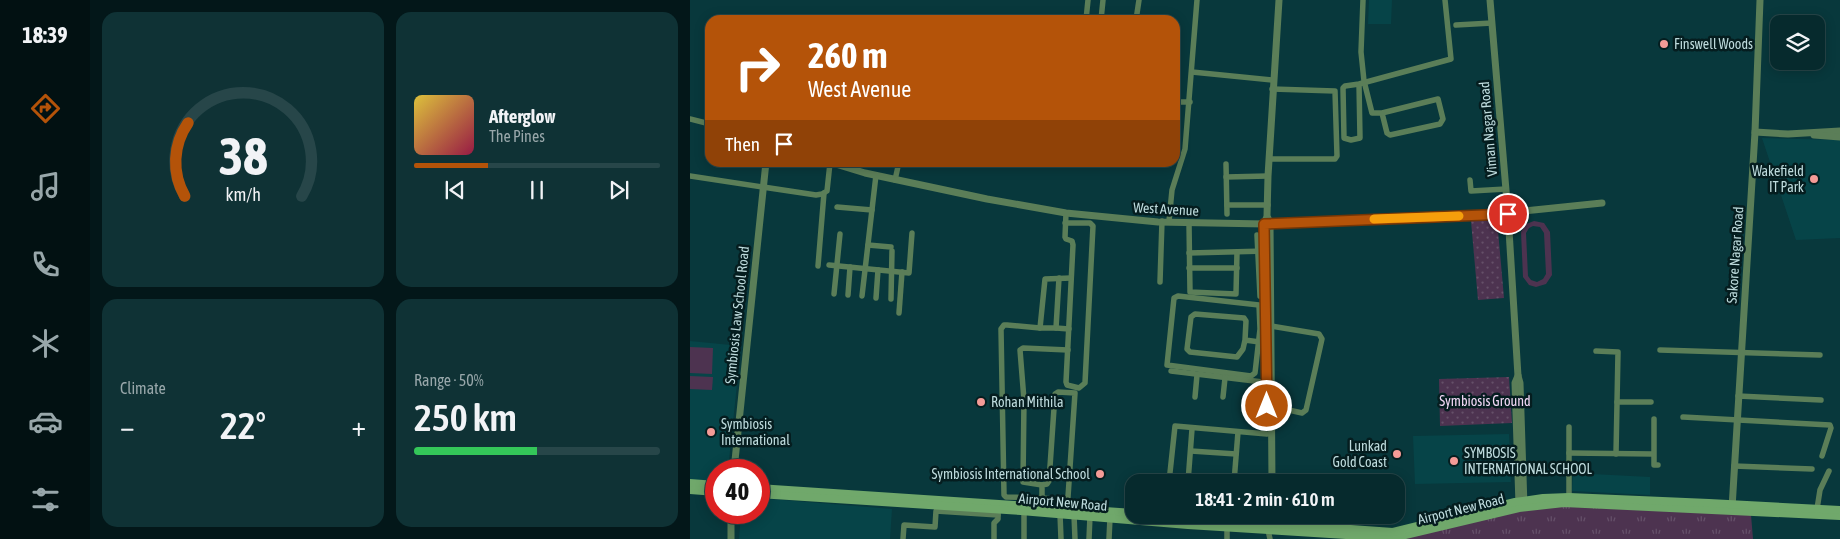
<!DOCTYPE html>
<meta charset="utf-8">
<style>
body{margin:0;font-family:"Asap Condensed",sans-serif;background:#0f3235;color:#f1f3f6;height:100vh;display:flex;flex-direction:column;font-size:19px;white-space:nowrap}
*{box-sizing:border-box;margin:0}
p{font-size:16px;color:#98a7aa}
.icon{flex:none;width:28px;height:28px;fill:none;stroke:currentColor;stroke-width:2;stroke-linecap:round;stroke-linejoin:round}
.map{position:relative;flex:1;overflow:hidden}
.drawer{display:flex;flex-direction:column;gap:12px;padding:12px;background:#031719;width:600px}
.drawer>*{flex:none}
.guide{position:absolute;left:15px;top:15px;width:475px;height:152px;border-radius:15px;box-shadow:0 2px 12px #0003,0 0 0 1px #274649;background:#b45309;color:#fff;overflow:hidden}
.fabs{position:absolute;left:1080px;top:15px;display:grid;gap:10px}
.fabs a{display:grid;place-items:center;width:55px;height:55px;border-radius:10px;background:#062a2d;box-shadow:0 2px 12px #0003,0 0 0 1px #274649;font-size:25px}
.speed{position:absolute;left:15px;top:459px;display:flex;gap:10px;font-size:25px;font-weight:700;text-align:center}
.speed>*{display:grid;place-content:center;width:65px;height:65px;border-radius:50%;background:#062a2d;box-shadow:0 2px 12px #0003,0 0 0 1px #274649;line-height:1}
.speed .limit{border:8px solid #d22;background:#fff;color:#111}
.pin{position:absolute;display:grid;place-items:center;width:42px;height:42px;color:#fff;margin:-21px;border:2px solid #fff;border-radius:50%;box-shadow:0 1px 5px #0007}
.me{position:absolute;width:55px;margin:-28px;rotate:0deg;stroke-linejoin:round;filter:drop-shadow(0 0 4px #0008)}
.turn{display:flex;align-items:center;gap:18px;height:105px;padding:0 20px;font-size:22px}
.turn .icon{width:65px;height:65px;stroke-width:2.5}
.turn b{display:block;font-size:35px;line-height:42px}
.then{display:flex;align-items:center;height:48px;padding:0 20px;background:#0003;gap:10px;font-size:19px}
.big{font-size:38px;font-weight:600;line-height:1.1}
.drawer .card{flex:1;display:flex;flex-direction:column;justify-content:center;gap:8px;min-width:0;padding:0 18px;border-radius:15px;background:#0f3235}
.drawer .dial{align-items:center;gap:0}
.dial svg{height:130px;overflow:visible;fill:none;stroke:#274649;stroke-width:7;stroke-linecap:round;text-anchor:middle}
.dial text{fill:#f1f3f6;stroke:none}
.song{display:flex;align-items:center;gap:15px}
.cover{width:60px;height:60px;border-radius:8px;background:linear-gradient(135deg,hsl(50 70% 55%),hsl(340 70% 35%))}
.played{height:5px;border-radius:2px;background:linear-gradient(90deg,#b45309 30%,#274649 30%)}
.keys{display:flex;justify-content:space-around;direction:ltr}
.heat{display:flex;justify-content:space-between;align-items:center;font-size:28px;direction:ltr}
.charge{height:8px;border-radius:4px;background:linear-gradient(90deg,#34c759 50%,#274649 0)}
.drawer .tiles{flex:1;display:grid;gap:12px;grid-template-columns:repeat(2,1fr)}
.trip{position:absolute;left:435px;top:474px;width:280px;height:50px;border-radius:15px;background:#062a2d;box-shadow:0 2px 12px #0003,0 0 0 1px #274649;font-weight:600;line-height:50px;text-align:center}
main{display:flex;flex:1;min-height:0}
.tabs{display:flex;flex-direction:column;width:90px;justify-content:space-around;align-items:center;background:#021112;color:#98a7aa}
.tabs .icon{width:35px;height:35px}
.tabs .selected{color:#b45309}
.tabs b{font-size:22px;color:#f1f3f6}
.map>svg:first-child{display:block}
</style>
<main>
<nav class="tabs">
<b>18:39</b>
<svg class="icon selected" aria-label="directions" viewBox="0 0 24 24"><path d="M12 3l9 9-9 9-9-9zM9 14v-3h6M13 9l2 2-2 2"/></svg>
<svg class="icon" aria-label="music" viewBox="0 0 24 24"><path d="M9 18V5l10-2v13"/><circle cx="6" cy="18" r="3"/><circle cx="16" cy="16" r="3"/></svg>
<svg class="icon" aria-label="phone" viewBox="0 0 24 24"><path d="M5 4h4l2 5-3 2q2 4 5 5l2-3 5 2v4C11 20 4 13 5 4z"/></svg>
<svg class="icon" aria-label="climate" viewBox="0 0 24 24"><path d="M12 3v18M4 7l16 10M4 17L20 7"/></svg>
<svg class="icon" aria-label="car" viewBox="0 0 24 24"><path d="M5 17H2v-5l4-1 3-4h7l3 4 3 1v5h-3M9 17h6M6 11h13"/><circle cx="7" cy="17" r="2"/><circle cx="17" cy="17" r="2"/></svg>
<svg class="icon" aria-label="filters" viewBox="0 0 24 24"><path d="M4 7h16M4 17h16"/><circle cx="9" cy="7" r="2"/><circle cx="15" cy="17" r="2"/></svg>
</nav>
<section class="drawer">
<div class="tiles">
<div class="card dial"><svg viewBox="0 0 100 80">
<path d="M14 69A42 42 0 1 1 86 69"/>
<path d="M14 69A42 42 0 0 1 16 24" stroke="#b45309"/>
<text x="50" y="56" font-size="32" font-weight="700">38</text>
<text x="50" y="72" font-size="11">km/h</text>
</svg></div>
<div class="card">
<div class="song"><i class="cover"></i><div><b>Afterglow</b><p>The Pines</p></div></div>
<div class="played"></div>
<div class="keys"><svg class="icon" aria-label="previous" viewBox="0 0 24 24"><path d="M18 5L8 12l10 7zM5 5v14"/></svg><svg class="icon" aria-label="pause" viewBox="0 0 24 24"><path d="M8 5v14M16 5v14"/></svg><svg class="icon" aria-label="next" viewBox="0 0 24 24"><path d="M6 5l10 7-10 7zM19 5v14"/></svg></div>
</div>
<div class="card"><p>Climate</p>
<div class="heat"><a>−</a><b class="big">22°</b><a>+</a></div>
</div>
<div class="card"><p>Range · 50%</p><b class="big">250 km</b><div class="charge"></div></div>
</div>
</section>
<div class="map">
<svg width="1150" height="539" viewBox="0 0 1150 539">
<defs>
<pattern id="grass-tufts" width="24" height="20" patternUnits="userSpaceOnUse" patternTransform="scale(1.25)"><rect width="24" height="20" fill="#4d3350"/><path d="M3 7l-1-3M5 7V3M7 7l1-3M15 17l-1-3M17 17v-4M19 17l1-3" fill="none" stroke="#655069"/></pattern>
<pattern id="park-dots" width="8" height="8" patternUnits="userSpaceOnUse" patternTransform="scale(1.25)"><rect width="8" height="8" fill="#4d3350"/><path d="M2 2h.1M6 6h.1" fill="none" stroke="#655069" stroke-width="1.8" stroke-linecap="round"/></pattern>
</defs>
<rect width="100%" height="100%" fill="#08383c"/>
<g fill="#064448">
<polygon points="679,0 702,0 701,24 678,24"/>
<polygon points="1072,138 1150,140 1150,238 1106,240"/>
<polygon points="0,341 51,346 38,470 26,470 26,482 0,480"/>
<polygon points="819,434 821,482 725,484 723,436"/>
<polygon points="883,473 960,477 960,495 882,491"/>
<polygon points="69,498 202,509 200,539 49,539 51,513 69,512"/>
</g>
<polygon fill="url(#grass-tufts)" points="867,506 1061,515 1063,539 713,539 840,508"/>
<g fill="url(#park-dots)">
<polygon points="807,219 814,298 788,300 781,221"/>
<polygon points="819,377 822,423 750,426 749,379"/>
</g>
<g fill="#4d3350" fill-rule="evenodd">
<path d="M844,221L854,223L860,232L862,275L856,284L846,287L839,285L833,277L831,232L836,224ZM843,226L850,227L854,233L856,274L853,279L847,282L841,280L838,276L836,233L839,228Z"/>
<polygon points="0,347 23,348 22,374 0,373"/>
<polygon points="0,376 23,377 22,390 0,389"/>
</g>
<g fill="none" stroke-linecap="round" stroke-linejoin="round">
<g stroke="#5b7e58" stroke-width="5.5">
<polyline points="673,0 671,52 674,81 682,113 692,113 748,99 753,119 750,124 700,135 697,133 692,113"/>
<polyline points="396,20 398,0"/>
<polyline points="411,20 413,0"/>
<polyline points="446,20 449,0"/>
<polyline points="766,25 802,23"/>
<polyline points="502,72 583,80"/>
<polyline points="669,84 670,138 661,140 654,138 653,88 655,86 669,84 761,59 755,0"/>
<polyline points="485,102 500,102"/>
<polyline points="0,119 20,124"/>
<polyline points="579,159 645,159 647,156 645,91 582,89"/>
<polyline points="536,164 537,214"/>
<polyline points="0,176 126,195 132,194 137,191 140,163"/>
<polyline points="536,177 578,176"/>
<polyline points="205,180 209,162"/>
<polyline points="780,180 781,191 816,189"/>
<polyline points="537,205 578,205"/>
<polyline points="147,207 182,210"/>
<polyline points="479,221 482,190 495,149 507,0"/>
<polyline points="375,223 400,223 403,226 395,383 389,388 377,385 376,382 383,245 382,241 376,239 375,237 376,213"/>
<polyline points="499,223 500,292 546,294 547,252"/>
<polyline points="567,235 570,296"/>
<polyline points="178,245 201,247"/>
<polyline points="499,253 576,251"/>
<polyline points="139,265 219,273 222,233"/>
<polyline points="128,266 134,193"/>
<polyline points="499,268 547,268"/>
<polyline points="369,278 366,328 379,329"/>
<polyline points="470,282 472,221"/>
<polyline points="144,294 150,234"/>
<polyline points="158,295 160,267"/>
<polyline points="172,296 186,175"/>
<polygon points="488,296 569,305 570,329 565,373 561,376 477,365 484,298"/>
<polyline points="186,298 188,270"/>
<polyline points="201,299 202,251"/>
<polyline points="209,313 212,272"/>
<polyline points="581,326 629,334 632,339 616,410 612,413 581,406"/>
<polyline points="350,328 366,328"/>
<polyline points="555,340 556,321 554,318 505,314 501,317 497,349 500,352 547,357 553,349 555,340 577,343"/>
<polyline points="970,350 1130,355"/>
<polyline points="906,351 928,352 926,454"/>
<polyline points="481,371 581,383"/>
<polygon points="368,392 385,393 378,497 373,500 352,498 352,485 357,484 359,481 365,394"/>
<polyline points="1048,396 1131,400"/>
<polyline points="505,397 507,375"/>
<polyline points="533,397 535,378"/>
<polyline points="927,402 961,402"/>
<polyline points="993,417 1140,425 1141,428 1132,456"/>
<polyline points="964,419 964,465 968,465"/>
<polyline points="501,451 546,454"/>
<polyline points="879,453 963,454"/>
<polyline points="1044,466 1122,469"/>
<polyline points="479,482 485,426 577,434"/>
<polyline points="498,482 502,429"/>
<polyline points="544,482 548,432"/>
<polyline points="352,485 333,482 334,400 330,350 333,348 378,350"/>
<polyline points="879,497 879,427"/>
<polyline points="352,498 316,497 314,495 311,329 314,325 317,325 350,328 355,279 381,278"/>
<polyline points="1127,509 1130,490 1139,471"/>
<polyline points="334,511 334,539"/>
<polyline points="370,514 371,539"/>
<polyline points="384,515 385,539"/>
<polyline points="578,530 580,539"/>
<polyline points="213,539 214,525 245,527 246,511 308,515"/>
<polyline points="304,539 304,523 308,519 308,512"/>
<polyline points="399,539 400,516"/>
<polyline points="419,539 420,518"/>
<polyline points="537,539 537,527"/>
</g>
<g stroke="#5b7e58" stroke-width="7">
<polyline points="800,0 818,214 828,376 830,383 834,506"/>
<polyline points="1065,132 1098,134 1150,131"/>
<polyline points="1124,135 1150,137"/>
<polyline points="139,162 175,173 297,199 376,213 468,222 575,224 796,215 912,203"/>
<polyline points="575,246 575,224 576,219"/>
<polyline points="828,376 825,383 829,505"/>
<polyline points="44,470 76,162"/>
<polyline points="582,482 580,223 577,216 578,176 589,0"/>
<polyline points="1042,508 1065,132 1070,0"/>
<polyline points="41,512 41,539"/>
</g>
<g stroke="#70a86b" stroke-width="8">
<polyline points="0,483 26,485"/>
<polyline points="69,488 444,513"/>
<polyline points="0,490 26,492"/>
<polyline points="69,494 331,511 498,525 703,538 829,508 874,503 1150,516"/>
<polyline points="464,515 703,532 825,502 853,498 879,497 1019,503 1150,510"/>
</g>
</g>
<g fill="none" stroke-linecap="round" stroke-linejoin="round">
<defs>
<polyline id="route" points="577,406 574,224 818,214"/>
</defs>
<use href="#route" stroke="#753606" stroke-width="12"/>
<use href="#route" stroke="#b45309" stroke-width="9"/>
<polyline stroke="#f59e0b" stroke-width="9" points="684,219 769,216"/>
</g>
<g fill="#f59b97" stroke="#051d1f" stroke-width="2">
<circle cx="974" cy="44" r="5"/>
<circle cx="1124" cy="179" r="5"/>
<circle cx="291" cy="402" r="5"/>
<circle cx="21" cy="432" r="5"/>
<circle cx="707" cy="454" r="5"/>
<circle cx="764" cy="461" r="5"/>
<circle cx="410" cy="474" r="5"/>
</g>
<g text-anchor="middle" dominant-baseline="central" stroke-width="5" stroke-linejoin="round" paint-order="stroke">
<g font-size="14" fill="#bedbdd" stroke="#051d1f" text-anchor="start">
<text x="984" y="44">Finswell Woods</text>
<text x="1114" y="171" text-anchor="end">Wakefield<tspan x="1114" dy="16">IT Park</tspan></text>
<text x="301" y="402">Rohan Mithila</text>
<text x="31" y="424">Symbiosis<tspan x="31" dy="16">International</tspan></text>
<text x="697" y="446" text-anchor="end">Lunkad<tspan x="697" dy="16">Gold Coast</tspan></text>
<text x="774" y="453">SYMBOSIS<tspan x="774" dy="16">INTERNATIONAL SCHOOL</tspan></text>
<text x="400" y="474" text-anchor="end">Symbiosis International School</text>
</g>
<g font-size="14" fill="#bedbdd" stroke="#051d1f">
<text transform="translate(798 129) rotate(-95)">Viman Nagar Road</text>
<text transform="translate(476 209) rotate(3)">West Avenue</text>
<text transform="translate(1045 255) rotate(-86)">Sakore Nagar Road</text>
<text transform="translate(47 315) rotate(-84)">Symbiosis Law School Road</text>
<text transform="translate(373 502) rotate(5)">Airport New Road</text>
<text transform="translate(771 509) rotate(-14)">Airport New Road</text>
</g>
<g font-size="14" fill="#f2d7f5" stroke="#051d1f">
<text x="795" y="401">Symbiosis Ground</text>
</g>
</g>
</svg>
<div class="fabs">
<a><svg class="icon" aria-label="layers" viewBox="0 0 24 24"><path d="M12 4l9 5-9 5-9-5zM3 14l9 5 9-5"/></svg></a>
</div>
<div class="speed"><div class="limit">40</div></div>
<div class="pin" style="left:818px;top:214px;background:#d93025"><svg class="icon" aria-label="arrive" viewBox="0 0 24 24"><path d="M6 21V4h12l-3 4 3 4H6"/></svg></div>
<svg class="me" style="left:577px;top:406px" viewBox="-20 -20 40 40"><circle r="17" fill="#b45309" stroke="#fff" stroke-width="3"/><path d="M0-11L8 9 0 5-8 9z" fill="#fff"/></svg>
<div class="trip">18:41 · 2 min · 610 m</div>
<div class="guide">
<div class="turn"><svg class="icon" aria-label="right" viewBox="0 0 24 24"><path d="M7 20v-9h11M14 6l5 5-5 5"/></svg><div><b>260 m</b>West Avenue</div></div>
<div class="then">Then<svg class="icon" aria-label="arrive" viewBox="0 0 24 24"><path d="M6 21V4h12l-3 4 3 4H6"/></svg></div>
</div>
</div>
</main>
